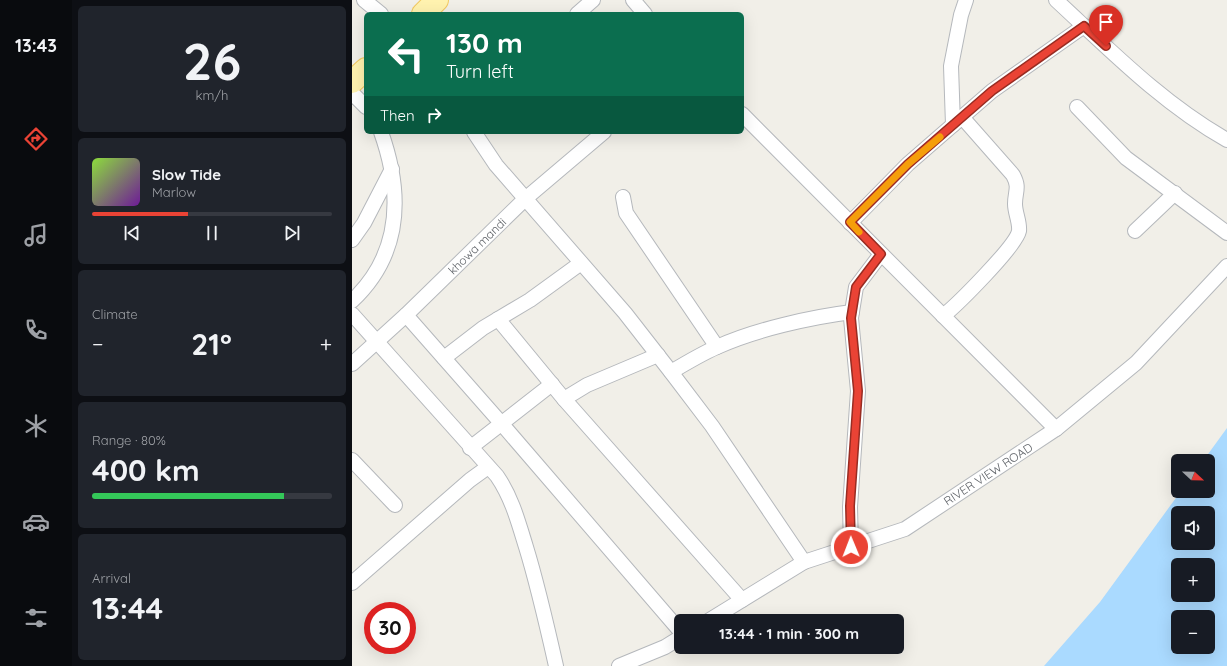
<!DOCTYPE html>
<meta charset="utf-8">
<style>
body{margin:0;font-family:Quicksand,sans-serif;background:#20242c;color:#f1f3f6;height:100vh;display:flex;flex-direction:column;font-size:15px;white-space:nowrap}
*{box-sizing:border-box;margin:0}
p{font-size:13px;color:#9ea1a6}
.icon{flex:none;width:22px;height:22px;fill:none;stroke:currentColor;stroke-width:2;stroke-linecap:round;stroke-linejoin:round}
.map{position:relative;flex:1;overflow:hidden}
.side{display:flex;flex-direction:column;gap:6px;padding:6px;background:#0d0f14;width:280px}
.side>*{flex:none}
.top-card{position:absolute;left:12px;top:12px;width:380px;height:122px;border-radius:6px;box-shadow:0 4px 16px #0002;background:#0b6e4f;color:#fff;overflow:hidden}
.needle{width:26px;rotate:112deg}
.tools{position:absolute;left:819px;top:454px;display:grid;gap:8px}
.tools a{display:grid;place-items:center;width:44px;height:44px;border-radius:6px;background:#171b24;box-shadow:0 4px 16px #0002;font-size:20px}
.speed{position:absolute;left:12px;top:602px;display:flex;gap:8px;font-size:20px;font-weight:700;text-align:center}
.speed>*{display:grid;place-content:center;width:52px;height:52px;border-radius:50%;background:#171b24;box-shadow:0 4px 16px #0002;line-height:1}
.speed .limit{border:6px solid #d22;background:#fff;color:#111}
.pin{position:absolute;display:grid;place-items:center;width:34px;height:34px;color:#fff;margin:-41px -17px;border-radius:50% 50% 50% 0;rotate:-45deg;box-shadow:0 0 4px #0007}
.pin .icon{rotate:45deg}
.me{position:absolute;width:44px;margin:-22px;rotate:359deg;stroke-linejoin:round;filter:drop-shadow(0 0 3px #0008)}
.turn{display:flex;align-items:center;gap:14px;height:84px;padding:0 16px;font-size:18px}
.turn .icon{width:52px;height:52px;stroke-width:2.5}
.turn b{display:block;font-size:28px;line-height:34px}
.then{display:flex;align-items:center;height:38px;padding:0 16px;background:#0003;gap:8px;font-size:15px}
.big{font-size:30px;font-weight:800;line-height:1.1}
.side .tile{flex:1;display:flex;flex-direction:column;justify-content:center;gap:6px;min-width:0;padding:0 14px;border-radius:6px;background:#20242c}
.side .dial{align-items:center;gap:0}
.dial b{font-size:52px;line-height:1}
.song{display:flex;align-items:center;gap:12px}
.cover{width:48px;height:48px;border-radius:6px;background:linear-gradient(135deg,hsl(90 70% 55%),hsl(280 70% 35%))}
.played{height:4px;border-radius:2px;background:linear-gradient(90deg,#ea4335 40%,#363941 40%)}
.keys{display:flex;justify-content:space-around;direction:ltr}
.heat{display:flex;justify-content:space-between;align-items:center;font-size:22px;direction:ltr}
.charge{height:6px;border-radius:3px;background:linear-gradient(90deg,#34c759 80%,#363941 0)}
.trip{position:absolute;left:322px;top:614px;width:230px;height:40px;border-radius:6px;background:#171b24;box-shadow:0 4px 16px #0002;font-weight:800;line-height:40px;text-align:center}
main{display:flex;flex:1;min-height:0}
.menu{display:flex;flex-direction:column;width:72px;justify-content:space-around;align-items:center;background:#090b0e;color:#9ea1a6}
.menu .icon{width:28px;height:28px}
.menu .current{color:#ea4335}
.menu b{font-size:18px;color:#f1f3f6}
.map>svg:first-child{display:block}
</style>
<main>
<nav class="menu">
<b>13:43</b>
<svg class="icon current" aria-label="directions" viewBox="0 0 24 24"><path d="M12 3l9 9-9 9-9-9zM9 14v-3h6M13 9l2 2-2 2"/></svg>
<svg class="icon" aria-label="music" viewBox="0 0 24 24"><path d="M9 18V5l10-2v13"/><circle cx="6" cy="18" r="3"/><circle cx="16" cy="16" r="3"/></svg>
<svg class="icon" aria-label="phone" viewBox="0 0 24 24"><path d="M5 4h4l2 5-3 2q2 4 5 5l2-3 5 2v4C11 20 4 13 5 4z"/></svg>
<svg class="icon" aria-label="climate" viewBox="0 0 24 24"><path d="M12 3v18M4 7l16 10M4 17L20 7"/></svg>
<svg class="icon" aria-label="car" viewBox="0 0 24 24"><path d="M5 17H2v-5l4-1 3-4h7l3 4 3 1v5h-3M9 17h6M6 11h13"/><circle cx="7" cy="17" r="2"/><circle cx="17" cy="17" r="2"/></svg>
<svg class="icon" aria-label="filters" viewBox="0 0 24 24"><path d="M4 7h16M4 17h16"/><circle cx="9" cy="7" r="2"/><circle cx="15" cy="17" r="2"/></svg>
</nav>
<section class="side">
<div class="tile dial"><b>26</b><p>km/h</p></div>
<div class="tile">
<div class="song"><i class="cover"></i><div><b>Slow Tide</b><p>Marlow</p></div></div>
<div class="played"></div>
<div class="keys"><svg class="icon" aria-label="previous" viewBox="0 0 24 24"><path d="M18 5L8 12l10 7zM5 5v14"/></svg><svg class="icon" aria-label="pause" viewBox="0 0 24 24"><path d="M8 5v14M16 5v14"/></svg><svg class="icon" aria-label="next" viewBox="0 0 24 24"><path d="M6 5l10 7-10 7zM19 5v14"/></svg></div>
</div>
<div class="tile"><p>Climate</p>
<div class="heat"><a>−</a><b class="big">21°</b><a>+</a></div>
</div>
<div class="tile"><p>Range · 80%</p><b class="big">400 km</b><div class="charge"></div></div>
<div class="tile"><p>Arrival</p><b class="big">13:44</b></div>
</section>
<div class="map">
<svg width="875" height="666" viewBox="0 0 875 666">
<rect width="100%" height="100%" fill="#f1efe8"/>
<path fill="#aadaff" fill-rule="evenodd" d="M875,428V666H692L748,602L829,491H856V461H851ZM826,513H856V543H826ZM826,565H856V595H826ZM826,617H856V647H826Z"/>
<g fill="none" stroke-linecap="round" stroke-linejoin="round">
<defs>
<g id="minor">
<polyline points="12,0 29,14"/>
<polyline points="281,0 293,14"/>
<path d="M704,0C758,50 811,104 875,140"/>
<polyline points="225,14 241,0"/>
<polyline points="0,93 14,107"/>
<polyline points="725,107 774,158 875,233"/>
<polyline points="390,114 704,429"/>
<polyline points="601,125 599,66 609,15 614,0"/>
<polyline points="122,132 144,165 273,313 319,372 360,426 452,562"/>
<polyline points="271,197 274,213 365,347"/>
<polyline points="498,223 556,164 640,91 732,26"/>
<polyline points="783,231 823,193"/>
<polyline points="0,240 12,223 40,169"/>
<path d="M0,301C50,254 51,194 29,132"/>
<path d="M0,314L145,476C160,498 166,521 174,547C186,586 195,626 204,666"/>
<polyline points="54,315 149,423 329,632"/>
<path d="M591,316C606,304 664,246 667,231C668,222 663,213 663,204C663,191 668,188 661,175L610,117"/>
<polyline points="146,319 212,399 390,600"/>
<polyline points="92,358 131,328 178,300 229,263"/>
<polyline points="0,364 54,315 173,199 252,132"/>
<path d="M319,372C334,363 349,354 365,347C402,330 459,317 500,312"/>
<polyline points="212,399 235,385 306,355"/>
<polyline points="118,448 200,384"/>
<polyline points="0,460 43,505"/>
<polyline points="499,547 498,507 506,391 499,318 504,287 529,254"/>
<polyline points="0,583 118,480 136,467"/>
<polyline points="356,621 452,562 553,529 704,429 784,363 875,266"/>
<polyline points="267,666 313,647 329,637"/>
</g>
<g id="primary">
<polyline points="71,14 85,0"/>
<polyline points="0,82 14,69"/>
</g>
</defs>
<use href="#minor" stroke="#b5b8bc" stroke-width="16"/>
<use href="#primary" stroke="#f2c960" stroke-width="24"/>
<use href="#minor" stroke="#fff" stroke-width="14"/>
<use href="#primary" stroke="#fff2af" stroke-width="22"/>
</g>
<g fill="none" stroke-linecap="round" stroke-linejoin="round">
<defs>
<polyline id="route" points="499,547 498,506 506,391 499,318 504,287 529,254 498,222 556,164 640,91 732,26 754,46"/>
</defs>
<use href="#route" stroke="#982c22" stroke-width="10"/>
<use href="#route" stroke="#ea4335" stroke-width="7"/>
<polyline stroke="#f59e0b" stroke-width="7" points="507,232 498,222 556,164 588,137"/>
</g>
<g text-anchor="middle" dominant-baseline="central" stroke-width="3" stroke-linejoin="round" paint-order="stroke">
<g font-size="12" fill="#5f6368" stroke="#fff">
<text transform="translate(125 246) rotate(-44)">khowa mandi</text>
<text transform="translate(636 474) rotate(-33)">RIVER VIEW ROAD</text>
</g>
</g>
</svg>
<div class="tools">
<a><svg class="needle" viewBox="-14 -14 28 28"><path d="M0-13l5 13h-10z" fill="#e53935"/><path d="M0 13l5-13h-10z" fill="#9ea1a6"/></svg></a>
<a><svg class="icon" aria-label="sound" viewBox="0 0 24 24"><path d="M4 9h4l5-4v14l-5-4H4zM17 9q2 3 0 6"/></svg></a>
<a>+</a>
<a>−</a>
</div>
<div class="speed"><div class="limit">30</div></div>
<div class="pin" style="left:754px;top:46px;background:#d93025"><svg class="icon" aria-label="arrive" viewBox="0 0 24 24"><path d="M6 21V4h12l-3 4 3 4H6"/></svg></div>
<svg class="me" style="left:499px;top:547px" viewBox="-20 -20 40 40"><circle r="17" fill="#ea4335" stroke="#fff" stroke-width="3"/><path d="M0-11L8 9 0 5-8 9z" fill="#fff"/></svg>
<div class="trip">13:44 · 1 min · 300 m</div>
<div class="top-card">
<div class="turn"><svg class="icon" aria-label="left" viewBox="0 0 24 24"><path d="M17 20v-9H6M10 6l-5 5 5 5"/></svg><div><b>130 m</b>Turn left</div></div>
<div class="then">Then<svg class="icon" aria-label="right" viewBox="0 0 24 24"><path d="M7 20v-9h11M14 6l5 5-5 5"/></svg></div>
</div>
</div>
</main>
